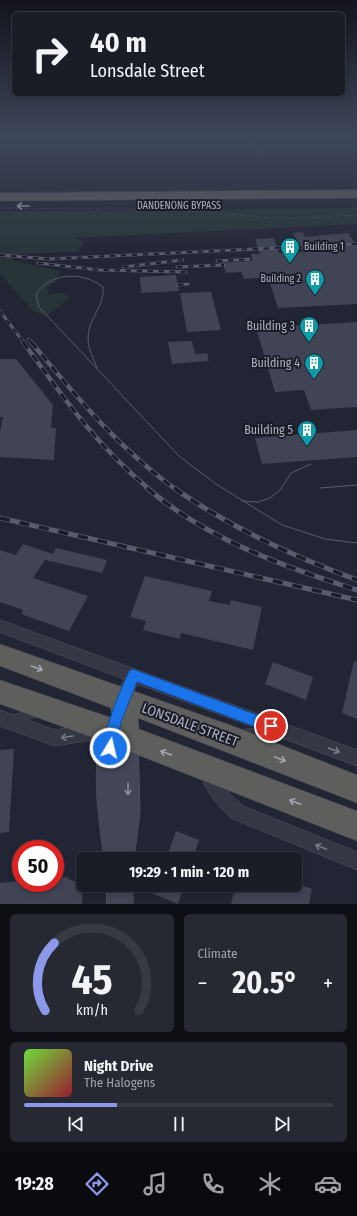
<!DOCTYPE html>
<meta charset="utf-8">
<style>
body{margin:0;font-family:"Fira Sans Condensed",sans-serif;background:#272932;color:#f1f3f6;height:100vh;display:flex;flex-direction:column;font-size:15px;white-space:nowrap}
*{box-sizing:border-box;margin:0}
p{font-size:13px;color:#9fa1a7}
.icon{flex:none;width:22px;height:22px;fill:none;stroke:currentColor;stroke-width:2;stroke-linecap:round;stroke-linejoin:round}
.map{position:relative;height:904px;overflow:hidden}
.side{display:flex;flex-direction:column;gap:10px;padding:10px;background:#0e0f15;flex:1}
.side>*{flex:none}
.hud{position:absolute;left:12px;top:12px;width:333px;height:84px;border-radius:6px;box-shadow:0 2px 6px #0003,0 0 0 1px #383a43;background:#1a1c26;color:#f1f3f6;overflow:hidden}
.speed{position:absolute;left:12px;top:840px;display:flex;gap:8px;font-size:20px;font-weight:700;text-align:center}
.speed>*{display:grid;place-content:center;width:52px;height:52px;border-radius:50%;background:#1a1c26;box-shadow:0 2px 6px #0003,0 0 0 1px #383a43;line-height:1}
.speed .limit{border:6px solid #d22;background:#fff;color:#111}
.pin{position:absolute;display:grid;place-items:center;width:34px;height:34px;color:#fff;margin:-17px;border:2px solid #fff;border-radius:50%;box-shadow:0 1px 4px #0007}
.me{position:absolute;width:44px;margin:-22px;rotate:9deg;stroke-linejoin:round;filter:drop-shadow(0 0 3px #0008)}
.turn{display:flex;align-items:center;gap:14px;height:84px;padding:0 12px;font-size:18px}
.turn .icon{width:52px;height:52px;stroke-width:2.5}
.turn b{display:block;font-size:28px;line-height:34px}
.big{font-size:30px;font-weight:700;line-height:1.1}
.side .card{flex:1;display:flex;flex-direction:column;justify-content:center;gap:6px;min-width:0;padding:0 14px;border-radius:6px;background:#272932}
.side .dial{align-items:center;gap:0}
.dial svg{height:104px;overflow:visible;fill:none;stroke:#383a43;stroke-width:7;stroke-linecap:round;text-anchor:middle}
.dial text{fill:#f1f3f6;stroke:none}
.song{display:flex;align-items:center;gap:12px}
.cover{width:48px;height:48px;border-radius:6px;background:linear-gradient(135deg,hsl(100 70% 55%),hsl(350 70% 35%))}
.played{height:4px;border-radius:2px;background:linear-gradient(90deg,#8c98e9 30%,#383a43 30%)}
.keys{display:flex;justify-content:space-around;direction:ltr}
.heat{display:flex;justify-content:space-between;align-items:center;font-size:22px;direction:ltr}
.side .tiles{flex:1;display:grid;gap:10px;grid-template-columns:1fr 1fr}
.card:last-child{grid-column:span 2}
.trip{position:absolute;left:76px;top:852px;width:226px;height:40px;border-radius:6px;background:#1a1c26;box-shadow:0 2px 6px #0003,0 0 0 1px #383a43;font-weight:700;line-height:40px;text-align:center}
.tabs{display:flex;height:64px;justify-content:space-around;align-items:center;background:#0a0b0f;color:#9fa1a7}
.tabs .icon{width:28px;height:28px}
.tabs .on{color:#8c98e9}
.tabs b{font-size:18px;color:#f1f3f6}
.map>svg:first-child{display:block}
</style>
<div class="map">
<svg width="357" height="904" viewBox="0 0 357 904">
<rect width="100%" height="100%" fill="#222533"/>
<polygon fill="#283438" points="357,208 357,224 73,238 84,242 77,252 21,254 12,260 60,271 56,282 47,288 49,295 61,292 70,297 47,316 32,310 0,274 0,212"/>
<g fill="#404454">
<polygon points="303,232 305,237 348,233 357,247 357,304 278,308 268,277 244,279 241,272 226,273 223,263 253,261 251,254 260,254 255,239 274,238 279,253 303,252 293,233"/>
<polygon points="176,275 179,291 141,293 140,277"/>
<polygon points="211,292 221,330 187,332 180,293"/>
<polygon points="357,322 357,407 311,410 304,390 275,392 256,328"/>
<polygon points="192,341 195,354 207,353 209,361 172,364 168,342"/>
<polygon points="0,359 16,359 53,405 51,428 56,428 54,460 0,457 0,432 3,417 0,417"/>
<polygon points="357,430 357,457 262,464 255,438"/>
<polygon points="23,544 53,554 56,548 107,560 102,573 45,560 33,578 88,596 69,631 21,614 23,610 0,602 0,550 16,555"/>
<polygon points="145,576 212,591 209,601 230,605 231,600 262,607 253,650 181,633 180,639 143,630 146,621 130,617"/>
<polygon points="354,661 357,662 357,719 342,713"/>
<polygon points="273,662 313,677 306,700 265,684"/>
<polygon points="14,749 9,832 0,833 0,750"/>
<polygon points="176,831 199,840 193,859 166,859"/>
<polygon points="66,877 82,886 82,904 0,904 0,883 21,881 21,883 55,883 55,878"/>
<polygon points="295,883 312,889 309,904 231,904 236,885 295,885"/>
<polygon points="157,885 184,885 178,904 154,894"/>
</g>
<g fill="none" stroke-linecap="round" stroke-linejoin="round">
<defs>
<polyline id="service" points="13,719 35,713"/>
<g id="minor">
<path d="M234,134C246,133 258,145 265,154L260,155Z"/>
<polygon points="0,620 357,750 357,766 285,739 267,745 247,745 241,743 239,737 241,731 247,729 259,729 137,684 128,705 123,707 118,705 115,700 124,679 0,632"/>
<polygon points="0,710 55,730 97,723 102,726 105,731 102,736 97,739 55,746 0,726"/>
<path d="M207,765L213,767L229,793L243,806L357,852V870L231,818C217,805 206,791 199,773L201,767Z"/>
</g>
<g id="secondary">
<path d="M113,722L121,725L122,729L127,727L135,730L138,738L140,812L134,859H104C99,819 89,763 105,725Z"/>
<rect x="107" y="885" width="26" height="19"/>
</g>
<g id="trunk">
<polygon points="357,190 357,198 0,201 0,193"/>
<polygon points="0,644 233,726 357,775 357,803 138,718 139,729 357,811 357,841 105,742 0,704 0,680 112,718 111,708 0,666"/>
</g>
</defs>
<use href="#service" stroke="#525462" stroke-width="9"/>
<use href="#minor" stroke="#525462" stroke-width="1"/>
<use href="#secondary" stroke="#525462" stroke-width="1"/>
<use href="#trunk" stroke="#3c3f4b" stroke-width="1"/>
<polyline stroke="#454f56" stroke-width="1" stroke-dasharray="2 2" stroke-linecap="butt" points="0,208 177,210 287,219 357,215"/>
<use href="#service" stroke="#353744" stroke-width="8"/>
<use href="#minor" fill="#353744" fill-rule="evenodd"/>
<use href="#secondary" fill="#434656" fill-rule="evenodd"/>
<use href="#trunk" fill="#5e5e5c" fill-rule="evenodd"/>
<g stroke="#595c6d" stroke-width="1">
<path d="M97,368C93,358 88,348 88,338C88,318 105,307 103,287C83,271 49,272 36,295L39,307L179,456L216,484L282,525L325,539L357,543"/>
<polyline points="320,488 357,485"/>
<polyline points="242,501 258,502 270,498 280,490 291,473 311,464"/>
</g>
<defs>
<g id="rail-far2">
<polyline points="0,255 49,259 357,244"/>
<polyline points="217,261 253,259"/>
<polyline points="38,263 99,270 186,272"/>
<polyline points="123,267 183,260"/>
<polyline points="177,267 224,265"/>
<polyline points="178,285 188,284"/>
<polyline points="0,311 24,343"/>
<polyline points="28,339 32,343"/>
</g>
<g id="rail-far1">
<path d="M23,342C64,398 95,444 149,489"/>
<path d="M31,342C77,397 116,446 175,489"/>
</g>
<g id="rail">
<path d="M147,488C207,539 284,567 357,590"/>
<path d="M174,488C231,528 292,556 357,580"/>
<polyline points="0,518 357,600"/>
</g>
</defs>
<use href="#rail-far2" stroke="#595c6d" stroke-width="3"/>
<use href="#rail-far1" stroke="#595c6d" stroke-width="4.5"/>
<use href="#rail" stroke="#595c6d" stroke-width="5"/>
<use href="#rail-far2" stroke="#1a1d28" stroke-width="2" stroke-dasharray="5.5" stroke-linecap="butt"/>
<use href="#rail-far1" stroke="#1a1d28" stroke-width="3" stroke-dasharray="8" stroke-linecap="butt"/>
<use href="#rail" stroke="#1a1d28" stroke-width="3.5" stroke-dasharray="10" stroke-linecap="butt"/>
</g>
<defs><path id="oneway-shaft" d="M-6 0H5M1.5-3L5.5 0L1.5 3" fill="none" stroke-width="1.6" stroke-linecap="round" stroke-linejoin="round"/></defs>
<g stroke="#a3a5b2">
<use href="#oneway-shaft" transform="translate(23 206) rotate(180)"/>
<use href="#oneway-shaft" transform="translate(37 668) rotate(20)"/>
<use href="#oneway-shaft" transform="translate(166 753) rotate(-160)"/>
<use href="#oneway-shaft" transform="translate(280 759) rotate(22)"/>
<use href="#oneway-shaft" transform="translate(295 802) rotate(-159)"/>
</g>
<g stroke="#787a89">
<use href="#oneway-shaft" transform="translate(67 737) rotate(171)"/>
<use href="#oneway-shaft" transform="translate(334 750) rotate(20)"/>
<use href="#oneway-shaft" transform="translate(321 847) rotate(-158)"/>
</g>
<use stroke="#898c9c" href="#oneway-shaft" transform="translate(128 789) rotate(90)"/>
<linearGradient id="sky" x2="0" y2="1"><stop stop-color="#13141c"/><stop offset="0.52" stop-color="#3e465b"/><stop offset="1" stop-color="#3e465b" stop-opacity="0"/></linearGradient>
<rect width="357" height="260" fill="url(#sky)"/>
<path fill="#1a73e8" stroke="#114b97" d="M133,669L271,720L276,722L278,726L276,731L271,733L137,682L121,722L115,753L110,755L106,753C99,737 122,687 129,671Z"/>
<defs>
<symbol id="building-pin" viewBox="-11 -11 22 30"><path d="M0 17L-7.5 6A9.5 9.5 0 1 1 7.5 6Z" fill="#0f9aa8" stroke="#1a1d28"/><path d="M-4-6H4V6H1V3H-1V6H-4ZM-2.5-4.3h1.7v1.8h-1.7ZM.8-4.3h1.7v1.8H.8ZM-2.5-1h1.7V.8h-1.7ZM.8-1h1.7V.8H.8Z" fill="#fff"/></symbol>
</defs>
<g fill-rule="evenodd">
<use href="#building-pin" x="279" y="236" width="22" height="30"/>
<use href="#building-pin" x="304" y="268" width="22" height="30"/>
<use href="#building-pin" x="298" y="315" width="22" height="30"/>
<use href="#building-pin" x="303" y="352" width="22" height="30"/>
<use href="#building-pin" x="296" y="419" width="22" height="30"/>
</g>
<g text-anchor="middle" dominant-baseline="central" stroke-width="4" stroke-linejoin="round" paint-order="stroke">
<g font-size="10" fill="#afb1c1" stroke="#1a1d28">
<text x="179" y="206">DANDENONG BYPASS</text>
</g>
<g font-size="10" fill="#afb1c1" stroke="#1a1d28" text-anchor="start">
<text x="304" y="247">Building 1</text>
<text x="301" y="279" text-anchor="end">Building 2</text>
</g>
<g font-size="12" fill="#afb1c1" stroke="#1a1d28" text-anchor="end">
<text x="295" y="326">Building 3</text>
<text x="300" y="363">Building 4</text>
<text x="293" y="430">Building 5</text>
</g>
<g font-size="14" fill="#afb1c1" stroke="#1a1d28">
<text transform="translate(190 725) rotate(20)">LONSDALE STREET</text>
</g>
</g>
</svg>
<div class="speed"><div class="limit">50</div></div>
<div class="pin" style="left:271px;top:726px;background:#d93025"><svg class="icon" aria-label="arrive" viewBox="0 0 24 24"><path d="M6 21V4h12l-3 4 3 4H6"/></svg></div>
<svg class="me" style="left:110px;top:748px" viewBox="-20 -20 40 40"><circle r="17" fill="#1a73e8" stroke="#fff" stroke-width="3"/><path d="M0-11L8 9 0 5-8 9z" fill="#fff"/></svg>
<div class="trip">19:29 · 1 min · 120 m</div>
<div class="hud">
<div class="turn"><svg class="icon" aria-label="right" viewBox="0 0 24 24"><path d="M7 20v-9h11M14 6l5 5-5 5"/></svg><div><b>40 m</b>Lonsdale Street</div></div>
</div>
</div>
<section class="side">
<div class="tiles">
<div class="card dial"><svg viewBox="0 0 100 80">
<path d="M14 69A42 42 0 1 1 86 69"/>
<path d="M14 69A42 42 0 0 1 21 17" stroke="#8c98e9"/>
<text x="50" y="56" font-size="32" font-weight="700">45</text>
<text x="50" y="72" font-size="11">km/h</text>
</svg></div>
<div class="card"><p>Climate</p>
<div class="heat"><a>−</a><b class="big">20.5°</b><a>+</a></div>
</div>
<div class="card">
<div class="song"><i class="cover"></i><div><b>Night Drive</b><p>The Halogens</p></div></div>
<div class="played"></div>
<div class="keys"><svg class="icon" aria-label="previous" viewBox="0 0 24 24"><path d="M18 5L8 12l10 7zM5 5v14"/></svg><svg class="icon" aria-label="pause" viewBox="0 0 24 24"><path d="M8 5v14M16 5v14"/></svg><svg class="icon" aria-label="next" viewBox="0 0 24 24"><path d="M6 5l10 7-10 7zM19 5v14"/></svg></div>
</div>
</div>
</section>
<nav class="tabs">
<b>19:28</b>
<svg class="icon on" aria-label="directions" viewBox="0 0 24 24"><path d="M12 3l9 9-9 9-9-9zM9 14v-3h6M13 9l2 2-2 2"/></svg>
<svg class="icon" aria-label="music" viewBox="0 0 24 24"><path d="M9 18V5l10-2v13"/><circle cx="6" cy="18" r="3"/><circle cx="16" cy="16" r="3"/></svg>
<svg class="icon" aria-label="phone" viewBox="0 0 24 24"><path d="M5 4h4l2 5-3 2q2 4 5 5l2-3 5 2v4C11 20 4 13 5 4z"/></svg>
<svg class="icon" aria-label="climate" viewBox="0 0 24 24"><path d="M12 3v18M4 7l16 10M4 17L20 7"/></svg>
<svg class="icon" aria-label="car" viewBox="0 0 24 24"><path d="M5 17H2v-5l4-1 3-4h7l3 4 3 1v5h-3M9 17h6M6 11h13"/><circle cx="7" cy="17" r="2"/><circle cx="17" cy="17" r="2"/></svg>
</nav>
